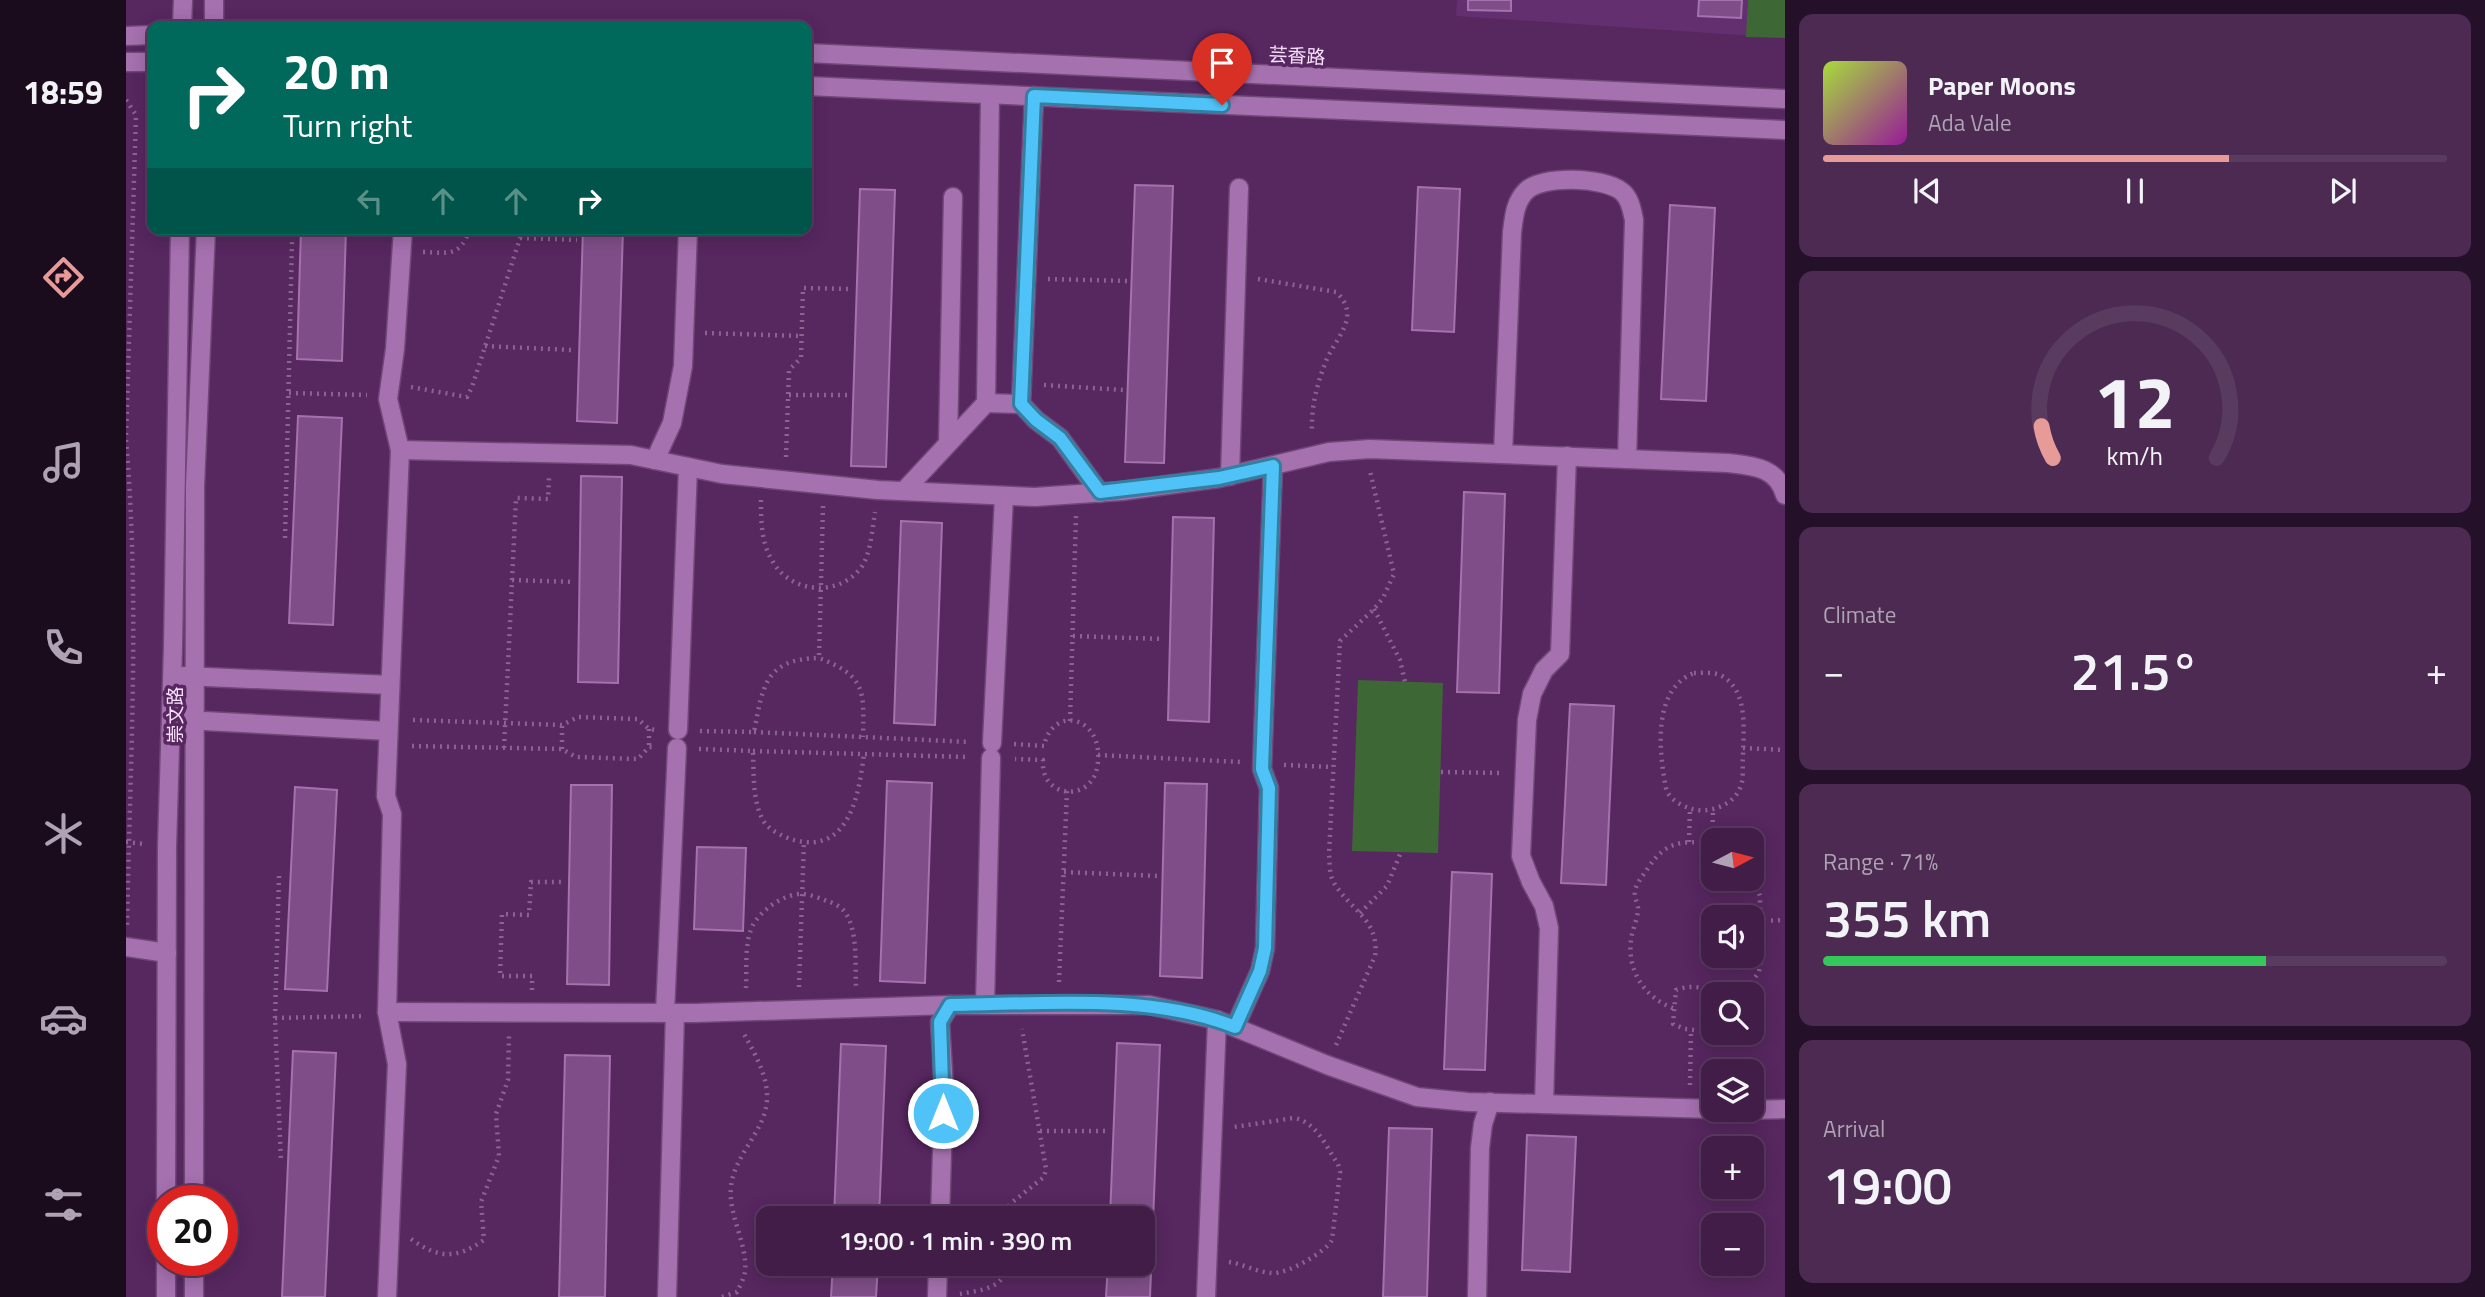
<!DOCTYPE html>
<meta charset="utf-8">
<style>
body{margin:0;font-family:"Titillium Web","Noto Sans SC",sans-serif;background:#4c2a52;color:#f1f3f6;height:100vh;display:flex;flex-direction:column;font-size:26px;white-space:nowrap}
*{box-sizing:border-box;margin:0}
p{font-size:23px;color:#aea2b4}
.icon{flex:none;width:38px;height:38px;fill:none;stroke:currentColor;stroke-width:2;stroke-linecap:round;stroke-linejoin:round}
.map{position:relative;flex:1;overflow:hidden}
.panel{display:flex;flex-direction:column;gap:14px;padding:14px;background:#241028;width:700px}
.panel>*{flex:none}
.guide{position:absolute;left:21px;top:21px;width:665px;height:214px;border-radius:14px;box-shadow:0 4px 18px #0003,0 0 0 2px #5a3b60;background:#00695c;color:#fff;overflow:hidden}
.needle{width:46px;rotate:83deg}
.tools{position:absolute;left:1575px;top:828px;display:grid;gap:14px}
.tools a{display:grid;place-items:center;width:63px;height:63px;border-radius:14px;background:#411d48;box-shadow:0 4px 18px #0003,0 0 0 2px #5a3b60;font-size:35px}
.speed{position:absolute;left:21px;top:1185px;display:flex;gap:14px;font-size:35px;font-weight:700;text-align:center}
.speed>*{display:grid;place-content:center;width:91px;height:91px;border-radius:50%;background:#411d48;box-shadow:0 4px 18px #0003,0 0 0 2px #5a3b60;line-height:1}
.speed .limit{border:10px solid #d22;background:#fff;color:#111}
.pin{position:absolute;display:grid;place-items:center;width:60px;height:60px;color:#fff;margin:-72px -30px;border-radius:50% 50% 50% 0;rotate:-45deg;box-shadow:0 0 7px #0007}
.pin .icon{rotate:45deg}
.me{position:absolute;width:77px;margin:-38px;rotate:0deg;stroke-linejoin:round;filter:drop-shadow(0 0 5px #0008)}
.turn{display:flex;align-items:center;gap:24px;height:147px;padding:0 21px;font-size:32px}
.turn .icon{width:91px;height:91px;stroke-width:2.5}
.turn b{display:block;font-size:49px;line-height:60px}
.lanes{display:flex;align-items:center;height:66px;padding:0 21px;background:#0003;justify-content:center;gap:35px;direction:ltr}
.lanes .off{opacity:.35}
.big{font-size:52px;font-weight:600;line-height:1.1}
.panel .card{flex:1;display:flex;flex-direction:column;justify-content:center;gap:10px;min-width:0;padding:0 24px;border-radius:14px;background:#4c2a52}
.panel .dial{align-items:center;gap:0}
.dial svg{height:182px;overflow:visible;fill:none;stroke:#5a3b60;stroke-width:7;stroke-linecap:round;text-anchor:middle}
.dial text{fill:#f1f3f6;stroke:none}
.song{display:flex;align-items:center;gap:21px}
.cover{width:84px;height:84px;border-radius:10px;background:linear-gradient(135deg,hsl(80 70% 55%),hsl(300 70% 35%))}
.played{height:7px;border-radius:4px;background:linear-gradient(90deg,#e69b98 65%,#5a3b60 65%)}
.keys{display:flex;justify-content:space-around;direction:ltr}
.heat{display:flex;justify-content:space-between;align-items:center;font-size:38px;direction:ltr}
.charge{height:10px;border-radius:5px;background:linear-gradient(90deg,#34c759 71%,#5a3b60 0)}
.trip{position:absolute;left:630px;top:1206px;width:399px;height:70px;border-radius:14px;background:#411d48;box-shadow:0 4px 18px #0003,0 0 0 2px #5a3b60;font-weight:600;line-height:70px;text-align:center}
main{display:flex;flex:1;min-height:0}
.dock{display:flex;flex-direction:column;width:126px;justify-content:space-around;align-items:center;background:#1a0c1d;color:#aea2b4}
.dock .icon{width:49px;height:49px}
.dock .on{color:#e69b98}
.dock b{font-size:32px;color:#f1f3f6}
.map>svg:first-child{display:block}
</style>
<main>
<nav class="dock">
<b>18:59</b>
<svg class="icon on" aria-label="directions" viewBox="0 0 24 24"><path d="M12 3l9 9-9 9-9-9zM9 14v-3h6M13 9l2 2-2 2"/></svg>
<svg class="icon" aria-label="music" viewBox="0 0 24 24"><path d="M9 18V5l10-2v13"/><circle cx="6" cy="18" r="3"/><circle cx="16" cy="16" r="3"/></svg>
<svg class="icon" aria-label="phone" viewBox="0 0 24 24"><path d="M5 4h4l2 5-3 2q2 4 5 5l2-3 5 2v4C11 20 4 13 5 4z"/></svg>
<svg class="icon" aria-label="climate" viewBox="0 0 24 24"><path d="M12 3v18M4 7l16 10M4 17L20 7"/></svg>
<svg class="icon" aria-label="car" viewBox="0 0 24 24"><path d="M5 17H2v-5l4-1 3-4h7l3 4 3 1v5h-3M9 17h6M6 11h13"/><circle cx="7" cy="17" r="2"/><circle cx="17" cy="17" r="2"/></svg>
<svg class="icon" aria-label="filters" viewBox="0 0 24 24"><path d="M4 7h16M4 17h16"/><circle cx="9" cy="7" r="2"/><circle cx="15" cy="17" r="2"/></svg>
</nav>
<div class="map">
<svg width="1659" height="1297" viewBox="0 0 1659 1297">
<rect width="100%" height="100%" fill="#572760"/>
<polygon fill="#642f6e" points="1331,0 1659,0 1659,38 1330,16"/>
<g fill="#3d6836">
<polygon points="1622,0 1659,0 1659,38 1620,37"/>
<polygon points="1232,680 1317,683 1312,853 1226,851"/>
</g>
<g fill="#7f4e89" stroke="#a571ae" stroke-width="2">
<polygon points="1342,0 1385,0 1385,11 1342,10"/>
<polygon points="1573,0 1616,0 1615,18 1572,16"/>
<polygon points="1009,185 1047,186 1038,463 999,462"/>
<polygon points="1292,187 1334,189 1328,332 1286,330"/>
<polygon points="734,189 769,190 760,467 725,466"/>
<polygon points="1544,205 1589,208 1580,401 1535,399"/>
<polygon points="175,229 220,229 216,361 171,359"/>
<polygon points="457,229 497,229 491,423 451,421"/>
<polygon points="172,416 216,418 207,625 163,623"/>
<polygon points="455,476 496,477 492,683 452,682"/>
<polygon points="1338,492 1379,494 1373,693 1331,692"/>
<polygon points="1047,517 1088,518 1083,722 1042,720"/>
<polygon points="775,521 816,523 809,725 768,723"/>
<polygon points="1444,704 1488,706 1480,885 1435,883"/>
<polygon points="761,781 806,783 799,983 754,981"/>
<polygon points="1039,783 1081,784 1076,978 1034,976"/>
<polygon points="445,785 486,785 483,985 441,984"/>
<polygon points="169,787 211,790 201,991 159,989"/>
<polygon points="571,847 620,848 617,931 568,929"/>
<polygon points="1326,872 1366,874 1359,1070 1318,1069"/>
<polygon points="991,1043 1034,1045 1024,1297 980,1297 982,1264 1017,1264 1017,1218 984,1218"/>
<polygon points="715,1044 760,1046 753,1218 708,1218"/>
<polygon points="167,1051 210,1053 199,1297 156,1297"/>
<polygon points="439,1055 484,1056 479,1297 433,1297"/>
<polygon points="1263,1128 1306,1129 1301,1297 1257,1297"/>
<polygon points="1401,1135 1450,1137 1444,1272 1396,1270"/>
<polygon points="707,1264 752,1264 750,1297 705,1297"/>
</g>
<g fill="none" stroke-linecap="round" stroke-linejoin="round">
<defs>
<g id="minor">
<polyline points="56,26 57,0"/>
<polyline points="88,26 88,0"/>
<polyline points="0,36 26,35"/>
<polyline points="681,53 1659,99"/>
<polyline points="0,62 26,62"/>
<polyline points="681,86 1659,130"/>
<polyline points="908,96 895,404 910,420 934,438 974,493"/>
<polyline points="860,403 895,404"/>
<polyline points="822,443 827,197"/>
<polyline points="274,450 262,399 269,349 277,229"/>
<path d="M1377,454L1386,232C1388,217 1389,202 1400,191C1416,175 1477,177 1495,191C1504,197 1506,210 1508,220L1501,459"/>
<polyline points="529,460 546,423 557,366 562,229"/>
<polyline points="1104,476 1113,188"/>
<polyline points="778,491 860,403 864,95"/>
<polyline points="58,676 264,685"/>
<polyline points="59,720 262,731"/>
<polyline points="552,730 562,467"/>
<polyline points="866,743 878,496"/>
<polyline points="0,947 41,953"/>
<polyline points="859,1004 865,758"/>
<polyline points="261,1012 570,1013 824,1005 1023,1005 1091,1020 1201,1065 1291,1097 1342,1102 1587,1109"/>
<polyline points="539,1013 551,748"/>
<polyline points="1109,1027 1134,971 1139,948 1143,788 1136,769 1147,466"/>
<polyline points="1418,1104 1423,928 1418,906 1405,882 1395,856 1401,720 1406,694 1418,670 1434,654 1441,456"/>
<polyline points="1620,1110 1659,1109"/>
<polyline points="40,1200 41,847 47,648 54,229"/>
<polyline points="68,1200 69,486 80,229"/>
<polyline points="814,1218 818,1087 814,1022 824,1005"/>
<polyline points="40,1297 40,1260"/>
<polyline points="68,1297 68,1260"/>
<path d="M261,1297L271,1064L261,1012L266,814L260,796L274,450L505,455L596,474L752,490L909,497L996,491L1093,478L1203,452L1244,449L1602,463C1627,466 1651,467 1659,495"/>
<polyline points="541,1297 549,1013"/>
<polyline points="811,1297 812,1264"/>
<polyline points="1080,1297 1091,1020"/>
<polyline points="1351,1297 1354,1148 1357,1124 1364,1102"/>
</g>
</defs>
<use href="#minor" stroke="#704778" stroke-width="21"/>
<g stroke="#8b6392" stroke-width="4.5" stroke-dasharray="2 5" stroke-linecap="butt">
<polyline points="0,100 10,115 0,437"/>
<polyline points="394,238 451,240"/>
<path d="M297,252C323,253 334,257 344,229"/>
<polyline points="922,279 1002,281"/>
<path d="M1132,279L1210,292C1236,316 1210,337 1200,361C1191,384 1185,407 1186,431"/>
<polyline points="579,333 676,336"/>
<polyline points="359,346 445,350"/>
<polyline points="918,385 997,390"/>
<polyline points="285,387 341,397 346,387 397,229"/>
<polyline points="163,393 241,395"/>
<polyline points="663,395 723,395"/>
<path d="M0,440C14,601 4,764 1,926"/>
<polyline points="660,457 663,370 675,358 677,288 726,289"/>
<path d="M635,500C635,521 635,543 647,562C665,593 711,597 734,569C745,555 746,530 749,512"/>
<path d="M697,506L693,658C740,676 738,691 737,737"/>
<polyline points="159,538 166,242"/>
<polyline points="386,580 449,582"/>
<polyline points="1248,609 1274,660 1279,682"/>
<polyline points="947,636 1037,639"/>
<path d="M1568,673C1578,673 1590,671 1599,678C1623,695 1617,733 1617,758C1616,767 1618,777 1615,785C1609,806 1581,815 1563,808C1554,805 1542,798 1540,788C1533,752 1526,689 1568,673Z"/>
<polyline points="287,720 436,725 452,717 512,719 523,729 530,730"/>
<polyline points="944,721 950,516"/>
<polyline points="523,729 523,747"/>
<path d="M574,731L628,732C637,687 638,659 693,658"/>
<polyline points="628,732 844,742"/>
<path d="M888,744L918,746C927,703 981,717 971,768C964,803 914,798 917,760L889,759"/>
<polyline points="286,746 436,749 450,757 512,759 523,747 529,747"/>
<polyline points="378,748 390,498 422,499 423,477"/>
<polyline points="1617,748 1659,750"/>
<polyline points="436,749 436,725"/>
<path d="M573,749L627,751C628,773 626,800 637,820C642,830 658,837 668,840C724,855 733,793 738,754"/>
<polyline points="627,751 842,757"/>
<polyline points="972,755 1115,762"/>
<polyline points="1158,765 1207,767"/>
<polyline points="1315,772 1376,773"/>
<polyline points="0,842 19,844"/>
<polyline points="1563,842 1564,809"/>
<polyline points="1586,843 1587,811"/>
<polyline points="938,872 1032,876"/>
<polyline points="153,876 149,1018 155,1162"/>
<polyline points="1234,913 1261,886 1275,852"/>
<polyline points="1631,921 1659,920"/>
<polyline points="933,982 941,791"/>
<polyline points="673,987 678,841"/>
<path d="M620,988C621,968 618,943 627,925C636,909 658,894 675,894C684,894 693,898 701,901C708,903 715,907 719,912C732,931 729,964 730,986"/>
<polyline points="406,990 406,976 374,976 376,914 403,915 405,882 438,882"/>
<polyline points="1617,994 1633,972 1637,948 1631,921 1634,909 1634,896 1626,872"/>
<path d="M1547,1008C1519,998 1501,971 1505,940C1506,930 1512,919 1512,908C1512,903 1508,898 1509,892C1510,883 1517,876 1522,868C1540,841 1556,840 1587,844"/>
<polyline points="149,1018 240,1016"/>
<path d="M1587,1025L1579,1031L1559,1029L1547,1024L1550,990C1563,985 1578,986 1590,994"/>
<path d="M1210,1045L1249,956C1254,919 1222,909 1207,881C1203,873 1204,863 1203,854L1214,641L1248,609L1257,598L1268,574L1244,471"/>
<polyline points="1564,1085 1565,1030"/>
<polyline points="914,1131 982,1131"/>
<polyline points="875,1218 884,1204 918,1177 920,1169 896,1029"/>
<path d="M285,1239C313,1259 331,1259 358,1240L355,1202L373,1156L370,1114L382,1080L383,1035"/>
<path d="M1103,1262C1117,1264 1131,1272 1145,1273C1160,1275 1200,1252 1206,1240L1214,1172L1212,1164C1200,1147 1191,1122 1168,1118L1108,1127"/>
<path d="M834,1294C854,1290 880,1289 880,1264"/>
<path d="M596,1297L611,1292C614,1286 618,1278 619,1272C622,1244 602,1216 605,1187C608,1154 640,1131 641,1099C642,1076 629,1054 618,1034"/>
</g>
<use href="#minor" stroke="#a571af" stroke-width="18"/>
</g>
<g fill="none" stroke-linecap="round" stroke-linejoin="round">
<defs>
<path id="route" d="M817,1113L814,1022L824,1005C914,1004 1025,993 1109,1027L1134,971L1139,948L1143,788L1136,769L1147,466L1093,478L974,492L934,438L910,420L895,404L908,96L1096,105"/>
</defs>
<use href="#route" stroke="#337fa1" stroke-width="18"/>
<use href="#route" stroke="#4fc3f7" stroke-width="12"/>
</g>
<g text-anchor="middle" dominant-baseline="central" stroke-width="7" stroke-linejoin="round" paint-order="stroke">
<g font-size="19" fill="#f9e2fd" stroke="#572760">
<text transform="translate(1171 55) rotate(3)">芸香路</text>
<text transform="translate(48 715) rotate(-90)">崇文路</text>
</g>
</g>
</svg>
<div class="tools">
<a><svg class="needle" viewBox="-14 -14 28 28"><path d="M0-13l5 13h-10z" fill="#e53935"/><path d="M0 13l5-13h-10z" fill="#aea2b4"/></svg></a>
<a><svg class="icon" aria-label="sound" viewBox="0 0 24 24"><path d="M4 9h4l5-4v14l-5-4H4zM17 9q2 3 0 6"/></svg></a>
<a><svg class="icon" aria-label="search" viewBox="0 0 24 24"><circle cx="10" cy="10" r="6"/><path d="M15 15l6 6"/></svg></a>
<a><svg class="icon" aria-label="layers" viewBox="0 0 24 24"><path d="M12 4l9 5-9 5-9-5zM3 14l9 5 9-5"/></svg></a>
<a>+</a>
<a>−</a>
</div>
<div class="speed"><div class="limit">20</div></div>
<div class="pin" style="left:1096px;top:105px;background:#d93025"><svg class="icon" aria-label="arrive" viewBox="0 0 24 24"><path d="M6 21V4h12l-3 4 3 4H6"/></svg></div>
<svg class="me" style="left:817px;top:1113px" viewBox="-20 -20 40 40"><circle r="17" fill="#4fc3f7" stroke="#fff" stroke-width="3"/><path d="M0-11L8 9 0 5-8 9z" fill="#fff"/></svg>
<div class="trip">19:00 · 1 min · 390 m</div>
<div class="guide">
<div class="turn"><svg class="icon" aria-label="right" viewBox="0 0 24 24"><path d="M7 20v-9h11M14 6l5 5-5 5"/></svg><div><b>20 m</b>Turn right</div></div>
<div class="lanes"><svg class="icon off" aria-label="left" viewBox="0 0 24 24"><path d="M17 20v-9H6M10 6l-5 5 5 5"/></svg><svg class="icon off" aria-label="ahead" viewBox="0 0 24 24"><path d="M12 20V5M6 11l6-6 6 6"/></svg><svg class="icon off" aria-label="ahead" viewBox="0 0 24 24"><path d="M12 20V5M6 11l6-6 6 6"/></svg><svg class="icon" aria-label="right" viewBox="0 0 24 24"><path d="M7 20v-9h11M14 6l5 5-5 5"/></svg></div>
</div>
</div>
<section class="panel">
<div class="card">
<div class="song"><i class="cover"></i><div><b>Paper Moons</b><p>Ada Vale</p></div></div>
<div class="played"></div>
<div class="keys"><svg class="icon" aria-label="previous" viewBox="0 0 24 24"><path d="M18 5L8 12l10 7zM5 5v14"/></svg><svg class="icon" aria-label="pause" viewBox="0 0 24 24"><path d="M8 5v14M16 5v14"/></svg><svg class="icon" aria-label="next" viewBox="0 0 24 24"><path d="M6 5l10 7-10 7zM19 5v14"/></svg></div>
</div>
<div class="card dial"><svg viewBox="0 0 100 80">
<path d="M14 69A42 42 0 1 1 86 69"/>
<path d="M14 69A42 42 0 0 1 9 55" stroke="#e69b98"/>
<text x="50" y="56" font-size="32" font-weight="700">12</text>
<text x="50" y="72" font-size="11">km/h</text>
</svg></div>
<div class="card"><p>Climate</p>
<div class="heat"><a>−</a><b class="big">21.5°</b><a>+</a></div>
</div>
<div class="card"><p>Range · 71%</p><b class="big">355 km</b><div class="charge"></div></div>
<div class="card"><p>Arrival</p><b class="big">19:00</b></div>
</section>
</main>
